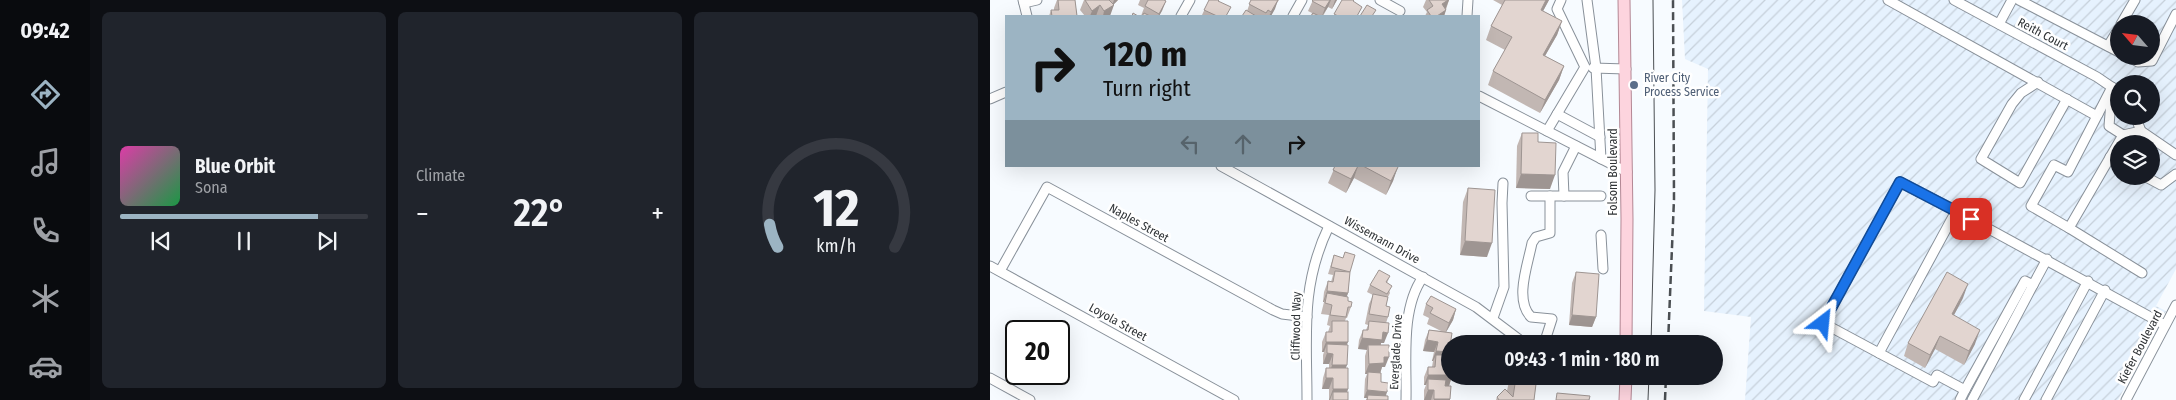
<!DOCTYPE html>
<meta charset="utf-8">
<style>
body{margin:0;font-family:"Fira Sans Condensed",sans-serif;background:#20242c;color:#f1f3f6;height:100vh;display:flex;flex-direction:column;font-size:19px;white-space:nowrap}
*{box-sizing:border-box;margin:0}
p{font-size:16px;color:#9ea1a6}
.icon{flex:none;width:28px;height:28px;fill:none;stroke:currentColor;stroke-width:2;stroke-linecap:round;stroke-linejoin:round}
.map{position:relative;flex:1;overflow:hidden}
.sheet{display:flex;flex-direction:column;gap:12px;padding:12px;background:#0d0f14;width:900px}
.sheet>*{flex:none}
.guide{position:absolute;left:15px;top:15px;width:475px;height:152px;border-radius:0px;box-shadow:0 5px 20px #0002;background:#9cb4c3;color:#111;overflow:hidden}
.needle{width:32px;rotate:298deg}
.fabs{position:absolute;left:1120px;top:15px;display:grid;gap:10px}
.fabs a{display:grid;place-items:center;width:50px;height:50px;border-radius:50%;background:#171b24;box-shadow:0 5px 20px #0002;font-size:25px}
.speed{position:absolute;left:15px;top:320px;display:flex;gap:10px;font-size:25px;font-weight:700;text-align:center}
.speed>*{display:grid;place-content:center;width:65px;height:65px;border-radius:50%;background:#171b24;box-shadow:0 5px 20px #0002;line-height:1}
.speed .limit{border:2px solid #111;border-radius:8px;background:#fff;color:#111}
.pin{position:absolute;display:grid;place-items:center;width:42px;height:42px;color:#fff;margin:-21px;border-radius:10px;box-shadow:0 2px 8px #0006}
.me{position:absolute;width:55px;margin:-28px;rotate:29deg;stroke-linejoin:round;filter:drop-shadow(0 0 4px #0008)}
.turn{display:flex;align-items:center;gap:18px;height:105px;padding:0 15px;font-size:22px}
.turn .icon{width:65px;height:65px;stroke-width:2.5}
.turn b{display:block;font-size:35px;line-height:42px}
.lanes{display:flex;align-items:center;height:48px;padding:0 15px;background:#0003;justify-content:center;gap:25px;direction:ltr}
.lanes .off{opacity:.35}
.big{font-size:38px;font-weight:600;line-height:1.1}
.sheet .card{flex:1;display:flex;flex-direction:column;justify-content:center;gap:8px;min-width:0;padding:0 18px;border-radius:8px;background:#20242c}
.sheet .dial{align-items:center;gap:0}
.dial svg{height:130px;overflow:visible;fill:none;stroke:#363941;stroke-width:7;stroke-linecap:round;text-anchor:middle}
.dial text{fill:#f1f3f6;stroke:none}
.song{display:flex;align-items:center;gap:15px}
.cover{width:60px;height:60px;border-radius:8px;background:linear-gradient(135deg,hsl(320 70% 55%),hsl(140 70% 35%))}
.played{height:5px;border-radius:2px;background:linear-gradient(90deg,#9cb4c3 80%,#363941 80%)}
.keys{display:flex;justify-content:space-around;direction:ltr}
.heat{display:flex;justify-content:space-between;align-items:center;font-size:28px;direction:ltr}
.sheet .tiles{flex:1;display:grid;gap:12px;grid-template-columns:repeat(3,1fr)}
.trip{position:absolute;left:451px;top:335px;width:282px;height:50px;border-radius:25px;background:#171b24;box-shadow:0 5px 20px #0002;font-weight:600;line-height:50px;text-align:center}
main{display:flex;flex:1;min-height:0}
.tab-bar{display:flex;flex-direction:column;width:90px;justify-content:space-around;align-items:center;background:#090b0e;color:#9ea1a6}
.tab-bar .icon{width:35px;height:35px}
.tab-bar .on{color:#9cb4c3}
.tab-bar b{font-size:22px;color:#f1f3f6}
.map>svg:first-child{display:block}
</style>
<main>
<nav class="tab-bar">
<b>09:42</b>
<svg class="icon on" aria-label="directions" viewBox="0 0 24 24"><path d="M12 3l9 9-9 9-9-9zM9 14v-3h6M13 9l2 2-2 2"/></svg>
<svg class="icon" aria-label="music" viewBox="0 0 24 24"><path d="M9 18V5l10-2v13"/><circle cx="6" cy="18" r="3"/><circle cx="16" cy="16" r="3"/></svg>
<svg class="icon" aria-label="phone" viewBox="0 0 24 24"><path d="M5 4h4l2 5-3 2q2 4 5 5l2-3 5 2v4C11 20 4 13 5 4z"/></svg>
<svg class="icon" aria-label="climate" viewBox="0 0 24 24"><path d="M12 3v18M4 7l16 10M4 17L20 7"/></svg>
<svg class="icon" aria-label="car" viewBox="0 0 24 24"><path d="M5 17H2v-5l4-1 3-4h7l3 4 3 1v5h-3M9 17h6M6 11h13"/><circle cx="7" cy="17" r="2"/><circle cx="17" cy="17" r="2"/></svg>
</nav>
<section class="sheet">
<div class="tiles">
<div class="card">
<div class="song"><i class="cover"></i><div><b>Blue Orbit</b><p>Sona</p></div></div>
<div class="played"></div>
<div class="keys"><svg class="icon" aria-label="previous" viewBox="0 0 24 24"><path d="M18 5L8 12l10 7zM5 5v14"/></svg><svg class="icon" aria-label="pause" viewBox="0 0 24 24"><path d="M8 5v14M16 5v14"/></svg><svg class="icon" aria-label="next" viewBox="0 0 24 24"><path d="M6 5l10 7-10 7zM19 5v14"/></svg></div>
</div>
<div class="card"><p>Climate</p>
<div class="heat"><a>−</a><b class="big">22°</b><a>+</a></div>
</div>
<div class="card dial"><svg viewBox="0 0 100 80">
<path d="M14 69A42 42 0 1 1 86 69"/>
<path d="M14 69A42 42 0 0 1 9 55" stroke="#9cb4c3"/>
<text x="50" y="56" font-size="32" font-weight="700">12</text>
<text x="50" y="72" font-size="11">km/h</text>
</svg></div>
</div>
</section>
<div class="map">
<svg width="1186" height="400" viewBox="0 0 1186 400">
<defs>
<pattern id="industrial-furrows" width="10" height="10" patternUnits="userSpaceOnUse" patternTransform="scale(1.25)"><rect width="10" height="10" fill="#e6f2fe"/><path d="M-1 1l2-2M0 10L10 0M9 11l2-2" fill="none" stroke="#c6d0da"/></pattern>
</defs>
<rect width="100%" height="100%" fill="#f7fbff"/>
<path fill="url(#industrial-furrows)" fill-rule="evenodd" d="M692,0H1186V269L1166,306L1176,311L1128,400H755L761,317L714,311L718,69L695,59ZM1129,24H1161V56H1129ZM1129,84H1161V116H1129ZM1129,144H1161V176H1129Z"/>
<g fill="none" stroke-linecap="round" stroke-linejoin="round">
<defs>
<g id="minor">
<polyline points="33,0 37,16"/>
<polyline points="390,0 410,11"/>
<polyline points="597,0 606,68 611,159"/>
<polyline points="898,0 1105,115 1108,114"/>
<polyline points="964,0 1107,77 1129,92"/>
<polyline points="1029,0 1129,52"/>
<polyline points="34,3 47,0"/>
<polyline points="191,16 200,0"/>
<polyline points="303,16 312,0"/>
<polyline points="477,16 478,0"/>
<polyline points="1009,24 1022,0"/>
<polyline points="1131,24 1145,0"/>
<polyline points="1118,46 1129,28"/>
<polyline points="1137,56 1148,62 1162,61 1186,14"/>
<polyline points="603,68 636,69"/>
<polyline points="1048,82 1031,93 1022,104 991,159 1030,183 1077,99"/>
<polyline points="1122,89 1119,126 1133,135 1151,131"/>
<polyline points="489,96 637,172"/>
<polyline points="0,99 16,92"/>
<polyline points="567,114 610,137"/>
<polyline points="1145,116 1151,131 1186,155"/>
<polyline points="557,131 595,67 567,9 571,0"/>
<polyline points="1133,135 1079,228 1152,273"/>
<polyline points="1120,157 1129,162"/>
<polyline points="231,166 486,307 535,344"/>
<polyline points="1154,176 1171,185 1186,174"/>
<polyline points="541,196 611,196"/>
<polyline points="574,196 573,172 586,146"/>
<polyline points="966,211 910,182 833,323 943,382 947,375 975,390 970,400"/>
<polyline points="1079,228 1041,206 1064,165 1078,172 1122,87"/>
<polyline points="611,235 613,269"/>
<polyline points="0,266 244,400"/>
<polyline points="10,271 57,187 283,310 292,314 317,317"/>
<polyline points="503,318 514,287 512,203 513,183"/>
<path d="M554,344L562,319L541,317C524,300 538,264 542,243L546,237L560,233V196"/>
<polyline points="889,353 966,211 1175,325"/>
<polyline points="617,376 636,378"/>
<polyline points="0,378 40,400"/>
<polyline points="975,390 1035,281 1043,285 1057,259"/>
<path d="M317,400C317,336 310,286 339,226"/>
<path d="M416,400C417,362 410,309 433,277"/>
<polyline points="982,400 1043,285"/>
<polyline points="1034,400 1098,281"/>
<polyline points="1056,400 1115,290"/>
<polyline points="1136,400 1186,305"/>
</g>
<g id="major">
<polyline points="634,0 637,219 636,344"/>
<polyline points="635,400 636,376"/>
</g>
</defs>
<use href="#minor" stroke="#89919a" stroke-width="11"/>
<use href="#major" stroke="#b48895" stroke-width="13"/>
<use href="#minor" stroke="#fff" stroke-width="9"/>
<use href="#major" stroke="#fdd4de" stroke-width="11"/>
<g stroke="#4b4f53" stroke-width="1">
<polyline points="661,344 665,190 663,0"/>
<polyline points="658,400 659,376"/>
</g>
<g stroke="#4b4f53" stroke-width="2.5" stroke-dasharray="8 4" stroke-linecap="butt">
<polyline points="678,344 684,199 683,0"/>
<polyline points="675,400 676,376"/>
</g>
</g>
<g fill="#c2b7b3">
<polygon points="67,0 85,0 87,16 59,16 61,10 64,10 64,8"/>
<polygon points="94,0 128,0 123,5 119,16 95,16 90,10"/>
<polygon points="150,0 174,0 176,1 169,16 151,16 154,8 148,5"/>
<polygon points="219,0 229,0 229,1 237,16 209,16 212,15"/>
<polygon points="261,0 289,0 287,3 281,16 252,16 257,11"/>
<polygon points="323,0 347,0 342,9 338,7 333,16 321,16 322,13 318,11"/>
<polygon points="436,0 459,0 454,16 435,16 437,12 433,7"/>
<polygon points="503,0 559,0 553,11 572,21 567,35 555,56 574,66 569,80 550,113 498,85 503,71 515,50 496,40 501,26 512,5"/>
<polygon points="532,133 548,142 560,189 526,188 527,146"/>
<polygon points="343,166 407,166 403,181 396,195 364,178 356,193 338,183 345,167"/>
<polygon points="478,188 497,257 470,255 473,202"/>
<polygon points="355,252 360,273 358,293 357,296 358,301 361,307 357,318 356,318 355,321 356,345 356,368 358,389 357,392 358,400 339,400 339,389 332,389 333,378 336,368 339,368 339,364 333,364 333,355 334,352 332,352 332,342 336,332 338,332 340,326 337,325 339,315 331,314 334,302 333,302 334,292 338,281 341,282 343,275 338,274 344,255 353,258"/>
<polygon points="586,272 606,317 602,327 579,325 582,283"/>
<polygon points="400,276 397,283 400,293 398,297 396,306 398,317 396,323 394,343 391,343 391,345 395,367 392,367 390,373 391,382 398,400 376,400 377,398 374,398 375,379 377,374 375,374 375,356 377,349 368,349 369,340 373,330 376,330 378,325 375,324 379,304 383,295 377,292 380,285"/>
<polygon points="973,298 964,315 985,344 974,365 945,349 935,368 914,356 918,343"/>
<polygon points="436,304 466,309 463,320 456,332 459,352 458,355 460,376 462,376 459,386 455,386 460,400 434,400 434,390 436,385 434,385 434,377 438,367 442,367 443,361 442,361 444,352 433,351 435,340 439,330 451,331 437,324 439,318 433,315"/>
<polygon points="520,376 547,376 544,400 506,400 507,397 517,391"/>
</g>
<g fill="#9e9592">
<polygon points="124,0 128,0 122,6 124,5 120,16 113,16 114,11 122,6"/>
<polygon points="288,0 285,9 281,16 279,16"/>
<polygon points="340,0 341,0 338,7 332,16 335,8"/>
<polygon points="345,0 347,0 342,9"/>
<polygon points="458,0 459,0 455,10 452,4"/>
<polygon points="556,0 559,0 546,24 551,10"/>
<polygon points="176,1 172,11 169,16 168,16"/>
<polygon points="110,5 106,16 100,16 102,11"/>
<polygon points="456,10 454,16 447,16"/>
<polygon points="572,21 567,35 548,68 553,55"/>
<polygon points="574,66 569,80 550,113 555,100"/>
<polygon points="368,166 364,178 356,193 361,179"/>
<polygon points="408,167 403,181 396,195 401,181"/>
<polygon points="531,174 565,175 560,189 526,188"/>
<polygon points="475,241 502,243 497,257 470,255"/>
<polygon points="978,284 973,298 957,328 962,314"/>
<polygon points="337,291 358,293 354,304 337,293 334,302 333,302"/>
<polygon points="466,309 463,320 455,334 459,323"/>
<polygon points="582,315 606,317 602,327 579,325"/>
<polygon points="990,330 985,344 974,365 979,351"/>
<polygon points="393,332 398,333 394,343 391,343 389,351 378,345 377,350 368,349 372,338"/>
<polygon points="950,336 945,349 935,368 940,355"/>
<polygon points="437,340 448,342 444,352 433,351"/>
<polygon points="336,342 358,342 354,352 337,344 334,352 332,352"/>
<polygon points="446,351 459,352 455,363 446,355 443,361 442,361"/>
<polygon points="337,353 343,354 339,364 333,364"/>
<polygon points="394,357 399,357 395,367 392,367 390,374 378,372 377,374 375,374 379,364"/>
<polygon points="342,365 357,365 353,376 339,376"/>
<polygon points="438,375 460,375 460,376 462,376 459,386 438,385 438,379 436,385 434,385"/>
<polygon points="336,378 343,378 339,389 332,389"/>
<polygon points="343,389 358,389 354,400 343,392 340,400 339,400"/>
<polygon points="377,390 397,392 395,399 378,395 377,398 374,398"/>
<polygon points="438,390 444,390 441,400 434,400"/>
<rect x="444" y="399" width="16" height="1"/>
</g>
<g fill="#e2d5d0" stroke="#9e9592">
<polygon points="68,0 85,0 87,16 62,16 61,10 69,10"/>
<polygon points="95,0 119,0 124,5 114,11 110,5 102,11"/>
<polygon points="158,0 174,0 176,1 169,14 155,6"/>
<polygon points="219,0 229,0 228,1 241,7 236,16 227,16 214,10"/>
<polygon points="261,0 288,0 281,12 278,10 276,13 259,4"/>
<polygon points="323,0 340,0 335,8 322,1"/>
<polygon points="352,0 364,0 363,1 372,7 367,16 348,16 344,14"/>
<polygon points="439,0 458,0 452,4 456,10 447,16 441,16 437,10 443,6"/>
<polygon points="515,0 556,0 551,10 572,21 553,55 574,66 555,100 503,71 522,37 501,26"/>
<polygon points="377,5 386,10 382,16 384,16 370,16"/>
<polygon points="256,10 266,16 252,16"/>
<polygon points="143,13 148,16 142,16"/>
<polygon points="154,13 160,16 152,16"/>
<polygon points="323,13 329,16 321,16"/>
<polygon points="532,133 548,133 548,142 566,143 565,175 531,174"/>
<polygon points="345,166 368,166 361,179 343,170"/>
<polygon points="373,166 407,166 408,167 401,181"/>
<polygon points="478,188 505,190 502,243 475,241"/>
<polygon points="355,252 365,255 360,272 341,267 344,255 353,258"/>
<polygon points="389,270 400,276 396,282 402,286 397,294 380,285"/>
<polygon points="345,271 360,272 358,293 337,291 338,281 343,282"/>
<polygon points="586,272 609,274 606,317 582,315"/>
<polygon points="957,272 978,284 962,314 990,330 979,351 950,336 940,355 918,343"/>
<polygon points="337,293 358,297 358,301 362,302 361,307 358,307 356,317 340,315 342,305 335,303"/>
<polygon points="383,294 398,297 396,306 400,307 398,317 379,314"/>
<polygon points="441,296 466,309 459,323 440,313 443,308 436,304"/>
<polygon points="342,321 358,321 358,342 336,342 336,332 342,332"/>
<polygon points="379,321 399,323 398,333 393,332 392,340 372,338 373,330 378,330"/>
<polygon points="439,330 462,333 459,352 446,351 448,342 437,340"/>
<polygon points="337,344 358,345 357,365 342,365 343,354 337,353"/>
<polygon points="378,345 399,345 399,357 394,357 394,363 379,364"/>
<polygon points="446,355 460,355 460,375 438,375 438,367 445,367"/>
<polygon points="336,368 358,368 358,389 343,389 343,378 336,378"/>
<polygon points="378,372 391,373 391,382 398,383 397,392 377,390"/>
<polygon points="522,376 547,376 544,400 509,400 507,397 515,389 523,397 525,384 522,381"/>
<polygon points="438,379 456,380 455,386 461,386 460,399 444,399 444,390 438,390"/>
<rect x="343" y="392" width="15" height="8"/>
<polygon points="567,393 600,396 599,400 566,400"/>
<polygon points="378,395 398,396 398,400 377,400"/>
</g>
<g fill="none" stroke-linecap="round" stroke-linejoin="round">
<defs>
<polyline id="route" points="833,323 910,182 981,219"/>
</defs>
<use href="#route" stroke="#114b97" stroke-width="12"/>
<use href="#route" stroke="#1a73e8" stroke-width="9"/>
</g>
<circle fill="#5c6f8a" stroke="#fff" stroke-width="2" cx="644" cy="85" r="5"/>
<g text-anchor="middle" dominant-baseline="central" stroke-width="5" stroke-linejoin="round" paint-order="stroke">
<g font-size="12" fill="#2e3235" stroke="#fff">
<text transform="translate(1053 34) rotate(28)">Reith Court</text>
<text transform="translate(623 172) rotate(-90)">Folsom Boulevard</text>
<text transform="translate(149 223) rotate(29)">Naples Street</text>
<text transform="translate(392 240) rotate(29)">Wissemann Drive</text>
<text transform="translate(128 322) rotate(29)">Loyola Street</text>
<text transform="translate(306 326) rotate(-89)">Cliffwood Way</text>
<text transform="translate(1150 347) rotate(-62)">Kiefer Boulevard</text>
<text transform="translate(406 352) rotate(-87)">Everglade Drive</text>
</g>
<g font-size="12" fill="#4e5e75" stroke="#fff" text-anchor="start">
<text x="654" y="78">River City<tspan x="654" dy="14">Process Service</tspan></text>
</g>
</g>
</svg>
<div class="fabs">
<a><svg class="needle" viewBox="-14 -14 28 28"><path d="M0-13l5 13h-10z" fill="#e53935"/><path d="M0 13l5-13h-10z" fill="#9ea1a6"/></svg></a>
<a><svg class="icon" aria-label="search" viewBox="0 0 24 24"><circle cx="10" cy="10" r="6"/><path d="M15 15l6 6"/></svg></a>
<a><svg class="icon" aria-label="layers" viewBox="0 0 24 24"><path d="M12 4l9 5-9 5-9-5zM3 14l9 5 9-5"/></svg></a>
</div>
<div class="speed"><div class="limit">20</div></div>
<div class="pin" style="left:981px;top:219px;background:#d93025"><svg class="icon" aria-label="arrive" viewBox="0 0 24 24"><path d="M6 21V4h12l-3 4 3 4H6"/></svg></div>
<svg class="me" style="left:833px;top:323px" viewBox="-20 -20 40 40"><path d="M0-17L14 15 0 8-14 15z" fill="#1a73e8" stroke="#fff" stroke-width="4"/></svg>
<div class="trip">09:43 · 1 min · 180 m</div>
<div class="guide">
<div class="turn"><svg class="icon" aria-label="right" viewBox="0 0 24 24"><path d="M7 20v-9h11M14 6l5 5-5 5"/></svg><div><b>120 m</b>Turn right</div></div>
<div class="lanes"><svg class="icon off" aria-label="left" viewBox="0 0 24 24"><path d="M17 20v-9H6M10 6l-5 5 5 5"/></svg><svg class="icon off" aria-label="ahead" viewBox="0 0 24 24"><path d="M12 20V5M6 11l6-6 6 6"/></svg><svg class="icon" aria-label="right" viewBox="0 0 24 24"><path d="M7 20v-9h11M14 6l5 5-5 5"/></svg></div>
</div>
</div>
</main>
